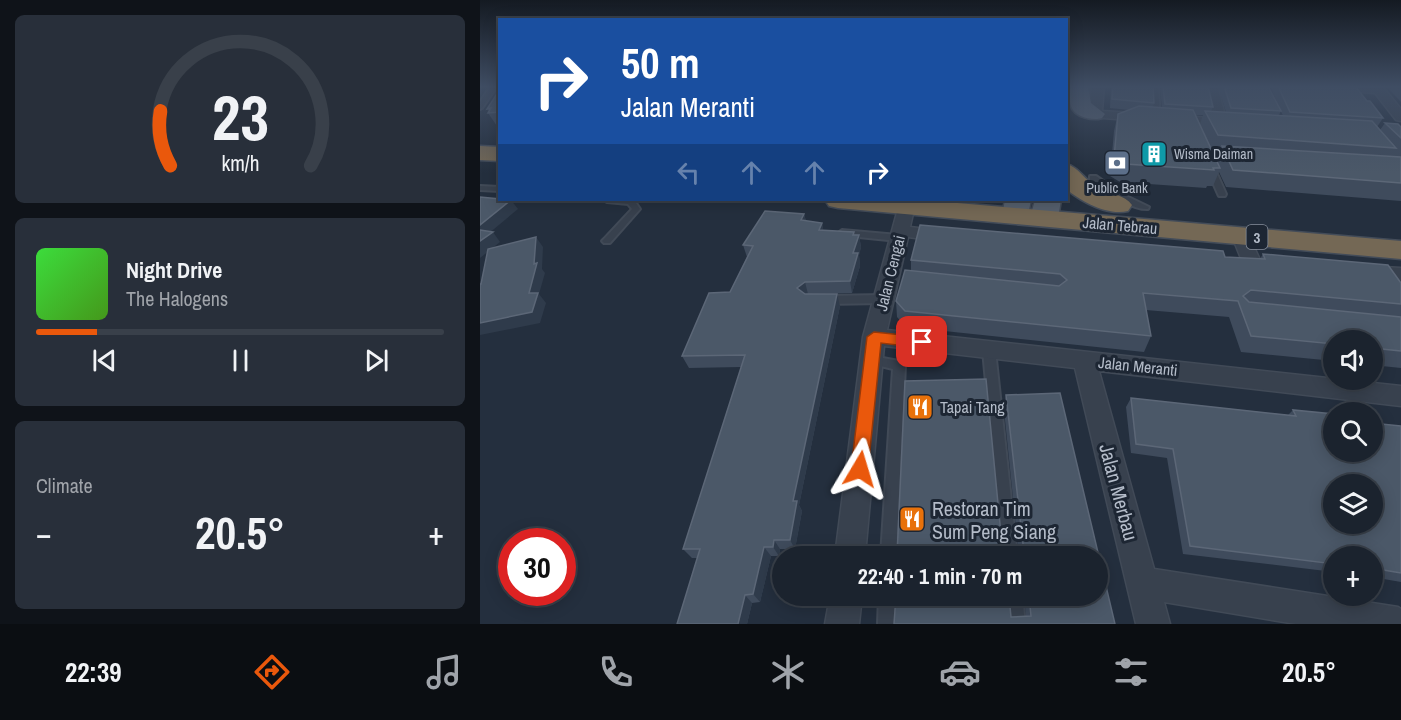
<!DOCTYPE html>
<meta charset="utf-8">
<style>
body{margin:0;font-family:"Archivo Narrow",sans-serif;background:#282f3a;color:#f1f3f6;height:100vh;display:flex;flex-direction:column;font-size:22px;white-space:nowrap}
*{box-sizing:border-box;margin:0}
p{font-size:20px;color:#a0a4aa}
.icon{flex:none;width:33px;height:33px;fill:none;stroke:currentColor;stroke-width:2;stroke-linecap:round;stroke-linejoin:round}
.map{position:relative;flex:1;overflow:hidden}
.sheet{display:flex;flex-direction:column;gap:15px;padding:15px;background:#0f1319;width:480px}
.sheet>*{flex:none}
.banner{position:absolute;left:18px;top:18px;width:570px;height:183px;border-radius:0px;box-shadow:0 3px 15px #0003,0 0 0 2px #39404a;background:#1a4fa0;color:#fff;overflow:hidden}
.buttons{position:absolute;left:843px;top:330px;display:grid;gap:12px}
.buttons a{display:grid;place-items:center;width:60px;height:60px;border-radius:50%;background:#1b232e;box-shadow:0 3px 15px #0003,0 0 0 2px #39404a;font-size:30px}
.speed{position:absolute;left:18px;top:528px;display:flex;gap:12px;font-size:30px;font-weight:700;text-align:center}
.speed>*{display:grid;place-content:center;width:78px;height:78px;border-radius:50%;background:#1b232e;box-shadow:0 3px 15px #0003,0 0 0 2px #39404a;line-height:1}
.speed .limit{border:9px solid #d22;background:#fff;color:#111}
.pin{position:absolute;display:grid;place-items:center;width:51px;height:51px;color:#fff;margin:-26px;border-radius:12px;box-shadow:0 3px 9px #0006}
.me{position:absolute;width:66px;margin:-33px;rotate:7deg;stroke-linejoin:round;filter:drop-shadow(0 0 4px #0008)}
.turn{display:flex;align-items:center;gap:21px;height:126px;padding:0 24px;font-size:27px}
.turn .icon{width:78px;height:78px;stroke-width:2.5}
.turn b{display:block;font-size:42px;line-height:51px}
.lanes{display:flex;align-items:center;height:57px;padding:0 24px;background:#0003;justify-content:center;gap:30px;direction:ltr}
.lanes .off{opacity:.35}
.big{font-size:45px;font-weight:700;line-height:1.1}
.sheet .widget{flex:1;display:flex;flex-direction:column;justify-content:center;gap:9px;min-width:0;padding:0 21px;border-radius:9px;background:#282f3a}
.sheet .dial{align-items:center;gap:0}
.dial svg{height:156px;overflow:visible;fill:none;stroke:#39404a;stroke-width:7;stroke-linecap:round;text-anchor:middle}
.dial text{fill:#f1f3f6;stroke:none}
.song{display:flex;align-items:center;gap:18px}
.cover{width:72px;height:72px;border-radius:9px;background:linear-gradient(135deg,hsl(120 70% 55%),hsl(100 70% 35%))}
.played{height:6px;border-radius:3px;background:linear-gradient(90deg,#ea580c 15%,#39404a 15%)}
.keys{display:flex;justify-content:space-around;direction:ltr}
.heat{display:flex;justify-content:space-between;align-items:center;font-size:33px;direction:ltr}
.trip{position:absolute;left:292px;top:546px;width:336px;height:60px;border-radius:30px;background:#1b232e;box-shadow:0 3px 15px #0003,0 0 0 2px #39404a;font-weight:700;line-height:60px;text-align:center}
.tab-bar{display:flex;height:96px;justify-content:space-around;align-items:center;background:#0b0e12;color:#a0a4aa}
.tab-bar .icon{width:42px;height:42px}
.tab-bar .current{color:#ea580c}
.tab-bar b{font-size:27px;color:#f1f3f6}
main{display:flex;flex:1;min-height:0}
.map>svg:first-child{display:block}
</style>
<main>
<section class="sheet">
<div class="widget dial"><svg viewBox="0 0 100 80">
<path d="M14 69A42 42 0 1 1 86 69"/>
<path d="M14 69A42 42 0 0 1 9 41" stroke="#ea580c"/>
<text x="50" y="56" font-size="32" font-weight="700">23</text>
<text x="50" y="72" font-size="11">km/h</text>
</svg></div>
<div class="widget">
<div class="song"><i class="cover"></i><div><b>Night Drive</b><p>The Halogens</p></div></div>
<div class="played"></div>
<div class="keys"><svg class="icon" aria-label="previous" viewBox="0 0 24 24"><path d="M18 5L8 12l10 7zM5 5v14"/></svg><svg class="icon" aria-label="pause" viewBox="0 0 24 24"><path d="M8 5v14M16 5v14"/></svg><svg class="icon" aria-label="next" viewBox="0 0 24 24"><path d="M6 5l10 7-10 7zM19 5v14"/></svg></div>
</div>
<div class="widget"><p>Climate</p>
<div class="heat"><a>−</a><b class="big">20.5°</b><a>+</a></div>
</div>
</section>
<div class="map">
<svg width="921" height="624" viewBox="0 0 921 624">
<rect width="100%" height="100%" fill="#242f3e"/>
<g fill="none" stroke-linecap="round" stroke-linejoin="round">
<defs>
<g id="lane">
<polygon points="11,86 17,86 2,108 0,109 0,102"/>
<polygon points="672,86 678,86 680,118 677,120 674,118"/>
<polygon points="727,165 734,167 746,194 745,196 739,196 738,194 726,167"/>
<path d="M610,176H616L640,193L669,207L668,209C650,210 625,190 610,180Z"/>
<polygon points="0,186 20,187 20,191 0,190"/>
<polygon points="123,200 154,200 160,209 130,243 124,243 122,241 124,239 152,209 148,204 127,202"/>
<polygon points="362,230 418,235 423,238 418,241 359,235 358,233"/>
<polygon points="404,295 409,299 404,303 344,304 339,300 344,296"/>
<polygon points="509,346 513,347 515,350 537,556 522,556 503,350 505,347"/>
<polygon points="392,356 419,361 423,363 425,366 416,556 401,556 413,369 388,363 386,360 388,357"/>
<polygon points="399,596 415,596 414,624 398,624"/>
<polygon points="526,596 542,596 545,624 529,624"/>
</g>
<g id="street">
<polygon points="612,86 624,86 622,111 732,118 725,86 737,86 746,119 755,120 757,123 750,127 740,127 610,117 608,114"/>
<polygon points="848,86 902,86 921,109 921,121 916,120 895,93 854,90"/>
<polygon points="427,200 435,205 430,227 472,232 475,236 472,240 466,242 428,237 407,330 921,386 921,406 619,371 674,569 918,607 921,609 921,624 816,624 684,602 690,624 656,624 595,368 404,346 385,556 355,556 383,337 419,205"/>
<polygon points="761,230 767,232 781,262 778,266 771,268 764,266 752,236 755,232"/>
<polygon points="886,266 921,268 921,282 879,277 876,272 879,267"/>
<polygon points="350,596 382,596 379,624 345,624"/>
</g>
<g id="primary">
<path d="M589,86H608L611,103L625,114L622,118C613,121 594,117 591,106C589,100 591,93 589,86Z"/>
<polygon points="525,200 551,200 548,215 545,221 535,223 525,221 522,215"/>
<polygon points="555,200 581,200 578,218 574,224 564,226 554,224 550,218"/>
</g>
<g id="highway">
<polygon points="0,146 20,147 20,161 0,160"/>
<path d="M586,164C599,167 605,181 617,187C628,193 645,195 652,205L648,211C628,216 602,202 586,189Z"/>
<polygon points="345,200 443,200 921,241 921,259 358,208 349,206"/>
</g>
</defs>
<use href="#lane" stroke="#414a57" stroke-width="4"/>
<use href="#street" stroke="#414a57" stroke-width="3"/>
<use href="#primary" stroke="#414a57" stroke-width="3"/>
<use href="#highway" stroke="#434c59" stroke-width="3"/>
<use href="#lane" fill="#38414e" fill-rule="evenodd"/>
<use href="#street" fill="#38414e" fill-rule="evenodd"/>
<use href="#primary" fill="#56606e" fill-rule="evenodd"/>
<use href="#highway" fill="#746855" fill-rule="evenodd"/>
</g>
<g fill="#3f4b5c" fill-rule="evenodd">
<path d="M631,86H673L674,103L673,107L682,108L680,86H728L733,107L731,111L746,112L738,86H788L801,111L799,115L803,116L790,86H875L887,101L903,118L897,127L900,130L905,123L921,127V201L746,187L739,172L733,186H727L726,188L640,182L630,176L634,131L638,114L649,110L630,108ZM716,115H723L720,124ZM733,153H738L736,159Z"/>
<polygon points="906,86 921,86 921,102"/>
<polygon points="20,89 20,126 17,126 8,113 9,111 7,109"/>
<polygon points="324,214 326,221 342,223 343,230 379,235 381,247 379,255 380,266 372,293 328,294 360,306 319,505 322,511 315,549 300,549 299,556 291,556 280,602 272,603 267,624 197,624 217,558 212,558 203,549 261,367 209,368 202,356 250,292 267,257 263,245"/>
<polygon points="783,254 921,283 921,368 892,365 892,340 854,340 854,361 761,352 749,317 666,310 671,336 664,352 426,327 417,317 416,301 431,271 431,260 745,257 780,259"/>
<polygon points="526,395 635,624 531,617 546,617 544,596 618,596 522,545 538,547 524,410"/>
<polygon points="651,398 808,415 813,410 854,452 921,426 921,582 892,577 892,556 854,556 854,572 703,554 687,458 651,453 646,407"/>
</g>
<g fill="#2f3b4b">
<polygon points="31,200 38,209 2,239 0,237 0,225"/>
<polygon points="324,214 327,226 321,220"/>
<polygon points="342,223 344,235 339,230"/>
<polygon points="13,232 20,242 0,258 0,241"/>
<polygon points="379,235 381,247 379,255 380,266 372,293 370,281 373,253"/>
<polygon points="56,237 63,247 62,269 65,273 59,294 66,303 60,323 0,335 0,323 49,293 54,264"/>
<polygon points="325,282 328,294 321,300 317,288"/>
<polygon points="357,294 360,306 319,505 322,511 315,549 310,540 313,501"/>
<polygon points="294,540 300,549 299,556 293,547"/>
<polygon points="284,547 291,556 280,602 273,594"/>
<polygon points="265,595 272,603 267,624 258,624"/>
</g>
<g fill="#4b5868" stroke="#5c6777" stroke-width="1.5" fill-rule="evenodd">
<polygon points="633,86 673,86 674,103 632,99"/>
<polygon points="683,86 728,86 733,107 685,104"/>
<polygon points="744,86 788,86 801,111 751,108"/>
<polygon points="798,86 875,86 887,101 890,101 903,118 810,112"/>
<polygon points="20,89 20,112 8,113 11,108 7,109"/>
<polygon points="659,106 713,110 740,168 733,168 734,170 645,164 634,158 638,114"/>
<polygon points="725,111 892,121 916,148 738,135"/>
<polygon points="905,123 918,124 921,127 921,138"/>
<polygon points="742,146 921,157 921,183 753,170"/>
<polygon points="0,197 20,199 20,200 31,200 0,225"/>
<polygon points="285,211 324,214 321,220 342,223 339,230 374,232 373,235 379,235 373,253 378,253 370,281 325,282 317,288 325,294 357,294 313,501 317,501 310,540 294,540 293,547 284,547 273,594 265,595 258,624 197,624 220,549 203,549 265,355 202,356 229,293 250,292 273,246 263,245"/>
<polygon points="440,225 743,251 745,257 785,259 783,254 908,265 921,283 921,304 771,290 763,296 769,302 921,317 921,351 892,348 892,340 854,340 854,344 771,336 758,301 663,293 671,336 425,311 416,301 425,270 579,286 587,280 580,274 431,260"/>
<polygon points="0,230 13,232 0,241"/>
<polygon points="56,237 54,264 57,263 49,293 58,293 52,312 0,323 0,284 1,284 8,249"/>
<polygon points="506,379 522,545 540,547 543,544 526,395 580,393 635,624 414,624 416,596 529,596 531,617 551,616 549,596 618,596 618,556 417,556 425,381"/>
<path d="M651,398L816,416L813,410L854,414V452H892V423L921,426V573L892,568V556H854V564L710,546L693,449L656,444ZM854,484H892V524H854Z"/>
</g>
<linearGradient id="sky" x2="0" y2="1"><stop stop-color="#141a22"/><stop offset="0.5" stop-color="#3f4d63"/><stop offset="1" stop-color="#3f4d63" stop-opacity="0"/></linearGradient>
<rect width="921" height="173" fill="url(#sky)"/>
<polygon fill="#ea580c" stroke="#983908" stroke-width="1.5" points="394,332 442,337 448,339 450,342 448,346 442,348 401,343 388,469 386,475 380,477 373,475 371,469 387,337"/>
<defs>
<symbol id="building-square" viewBox="-11 -11 22 22"><rect x="-9" y="-9" width="18" height="18" rx="4" fill="#0f9aa8" stroke="#1d2633"/><path d="M-4-6H4V6H1V3H-1V6H-4ZM-2.5-4.3h1.7v1.8h-1.7ZM.8-4.3h1.7v1.8H.8ZM-2.5-1h1.7V.8h-1.7ZM.8-1h1.7V.8H.8Z" fill="#fff"/></symbol>
<symbol id="bank-square" viewBox="-11 -11 22 22"><rect x="-9" y="-9" width="18" height="18" rx="4" fill="#5c6f8a" stroke="#1d2633"/><path d="M-6-4H6V4H-6ZM0-2.3a2.3 2.3 0 1 0 0 4.6a2.3 2.3 0 1 0 0-4.6Z" fill="#fff"/></symbol>
<symbol id="restaurant-square" viewBox="-11 -11 22 22"><rect x="-9" y="-9" width="18" height="18" rx="4" fill="#e8710a" stroke="#1d2633"/><path d="M-5-6h1v4h1v-4h1v4h1v-4h1v5L-1.5 .5V6h-2V.5L-5-1ZM5-6V6H3V1.5H1.5Q1.5-4 5-6Z" fill="#fff"/></symbol>
</defs>
<g fill-rule="evenodd">
<use href="#building-square" x="659" y="139" width="30" height="30"/>
<use href="#bank-square" x="622" y="148" width="30" height="30"/>
<use href="#restaurant-square" x="425" y="392" width="30" height="30"/>
<use href="#restaurant-square" x="417" y="504" width="30" height="30"/>
</g>
<g text-anchor="middle" dominant-baseline="central" stroke-width="6" stroke-linejoin="round" paint-order="stroke">
<g font-size="14" fill="#b4bcc9" stroke="#1d2633" text-anchor="start">
<text x="694" y="154">Wisma Daiman</text>
<text x="637" y="188" text-anchor="middle">Public Bank</text>
</g>
<rect fill="#1d2633" stroke="#878f9c" stroke-width="1.5" x="766.5" y="225" width="21" height="24" rx="4.5"/>
<g font-size="15" font-weight="bold" fill="#b4bcc9">
<text x="777" y="237">3</text>
</g>
<g font-size="16" fill="#b4bcc9" stroke="#1d2633">
<text transform="translate(640 225) rotate(5)">Jalan Tebrau</text>
<text transform="translate(410 273) rotate(-76)">Jalan Cengai</text>
<text transform="translate(658 366) rotate(6)">Jalan Meranti</text>
</g>
<g font-size="16" fill="#b4bcc9" stroke="#1d2633" text-anchor="start">
<text x="460" y="407">Tapai Tang</text>
</g>
<g font-size="20" fill="#b4bcc9" stroke="#1d2633">
<text transform="translate(639 492) rotate(75)">Jalan Merbau</text>
</g>
<g font-size="20" fill="#b4bcc9" stroke="#1d2633" text-anchor="start">
<text x="452" y="508">Restoran Tim<tspan x="452" dy="23">Sum Peng Siang</tspan></text>
</g>
</g>
</svg>
<div class="buttons">
<a><svg class="icon" aria-label="sound" viewBox="0 0 24 24"><path d="M4 9h4l5-4v14l-5-4H4zM17 9q2 3 0 6"/></svg></a>
<a><svg class="icon" aria-label="search" viewBox="0 0 24 24"><circle cx="10" cy="10" r="6"/><path d="M15 15l6 6"/></svg></a>
<a><svg class="icon" aria-label="layers" viewBox="0 0 24 24"><path d="M12 4l9 5-9 5-9-5zM3 14l9 5 9-5"/></svg></a>
<a>+</a>
</div>
<div class="speed"><div class="limit">30</div></div>
<div class="pin" style="left:442px;top:342px;background:#d93025"><svg class="icon" aria-label="arrive" viewBox="0 0 24 24"><path d="M6 21V4h12l-3 4 3 4H6"/></svg></div>
<svg class="me" style="left:380px;top:469px" viewBox="-20 -20 40 40"><path d="M0-17L14 15 0 8-14 15z" fill="#ea580c" stroke="#fff" stroke-width="4"/></svg>
<div class="trip">22:40 · 1 min · 70 m</div>
<div class="banner">
<div class="turn"><svg class="icon" aria-label="right" viewBox="0 0 24 24"><path d="M7 20v-9h11M14 6l5 5-5 5"/></svg><div><b>50 m</b>Jalan Meranti</div></div>
<div class="lanes"><svg class="icon off" aria-label="left" viewBox="0 0 24 24"><path d="M17 20v-9H6M10 6l-5 5 5 5"/></svg><svg class="icon off" aria-label="ahead" viewBox="0 0 24 24"><path d="M12 20V5M6 11l6-6 6 6"/></svg><svg class="icon off" aria-label="ahead" viewBox="0 0 24 24"><path d="M12 20V5M6 11l6-6 6 6"/></svg><svg class="icon" aria-label="right" viewBox="0 0 24 24"><path d="M7 20v-9h11M14 6l5 5-5 5"/></svg></div>
</div>
</div>
</main>
<nav class="tab-bar">
<b>22:39</b>
<svg class="icon current" aria-label="directions" viewBox="0 0 24 24"><path d="M12 3l9 9-9 9-9-9zM9 14v-3h6M13 9l2 2-2 2"/></svg>
<svg class="icon" aria-label="music" viewBox="0 0 24 24"><path d="M9 18V5l10-2v13"/><circle cx="6" cy="18" r="3"/><circle cx="16" cy="16" r="3"/></svg>
<svg class="icon" aria-label="phone" viewBox="0 0 24 24"><path d="M5 4h4l2 5-3 2q2 4 5 5l2-3 5 2v4C11 20 4 13 5 4z"/></svg>
<svg class="icon" aria-label="climate" viewBox="0 0 24 24"><path d="M12 3v18M4 7l16 10M4 17L20 7"/></svg>
<svg class="icon" aria-label="car" viewBox="0 0 24 24"><path d="M5 17H2v-5l4-1 3-4h7l3 4 3 1v5h-3M9 17h6M6 11h13"/><circle cx="7" cy="17" r="2"/><circle cx="17" cy="17" r="2"/></svg>
<svg class="icon" aria-label="filters" viewBox="0 0 24 24"><path d="M4 7h16M4 17h16"/><circle cx="9" cy="7" r="2"/><circle cx="15" cy="17" r="2"/></svg>
<b>20.5°</b>
</nav>
